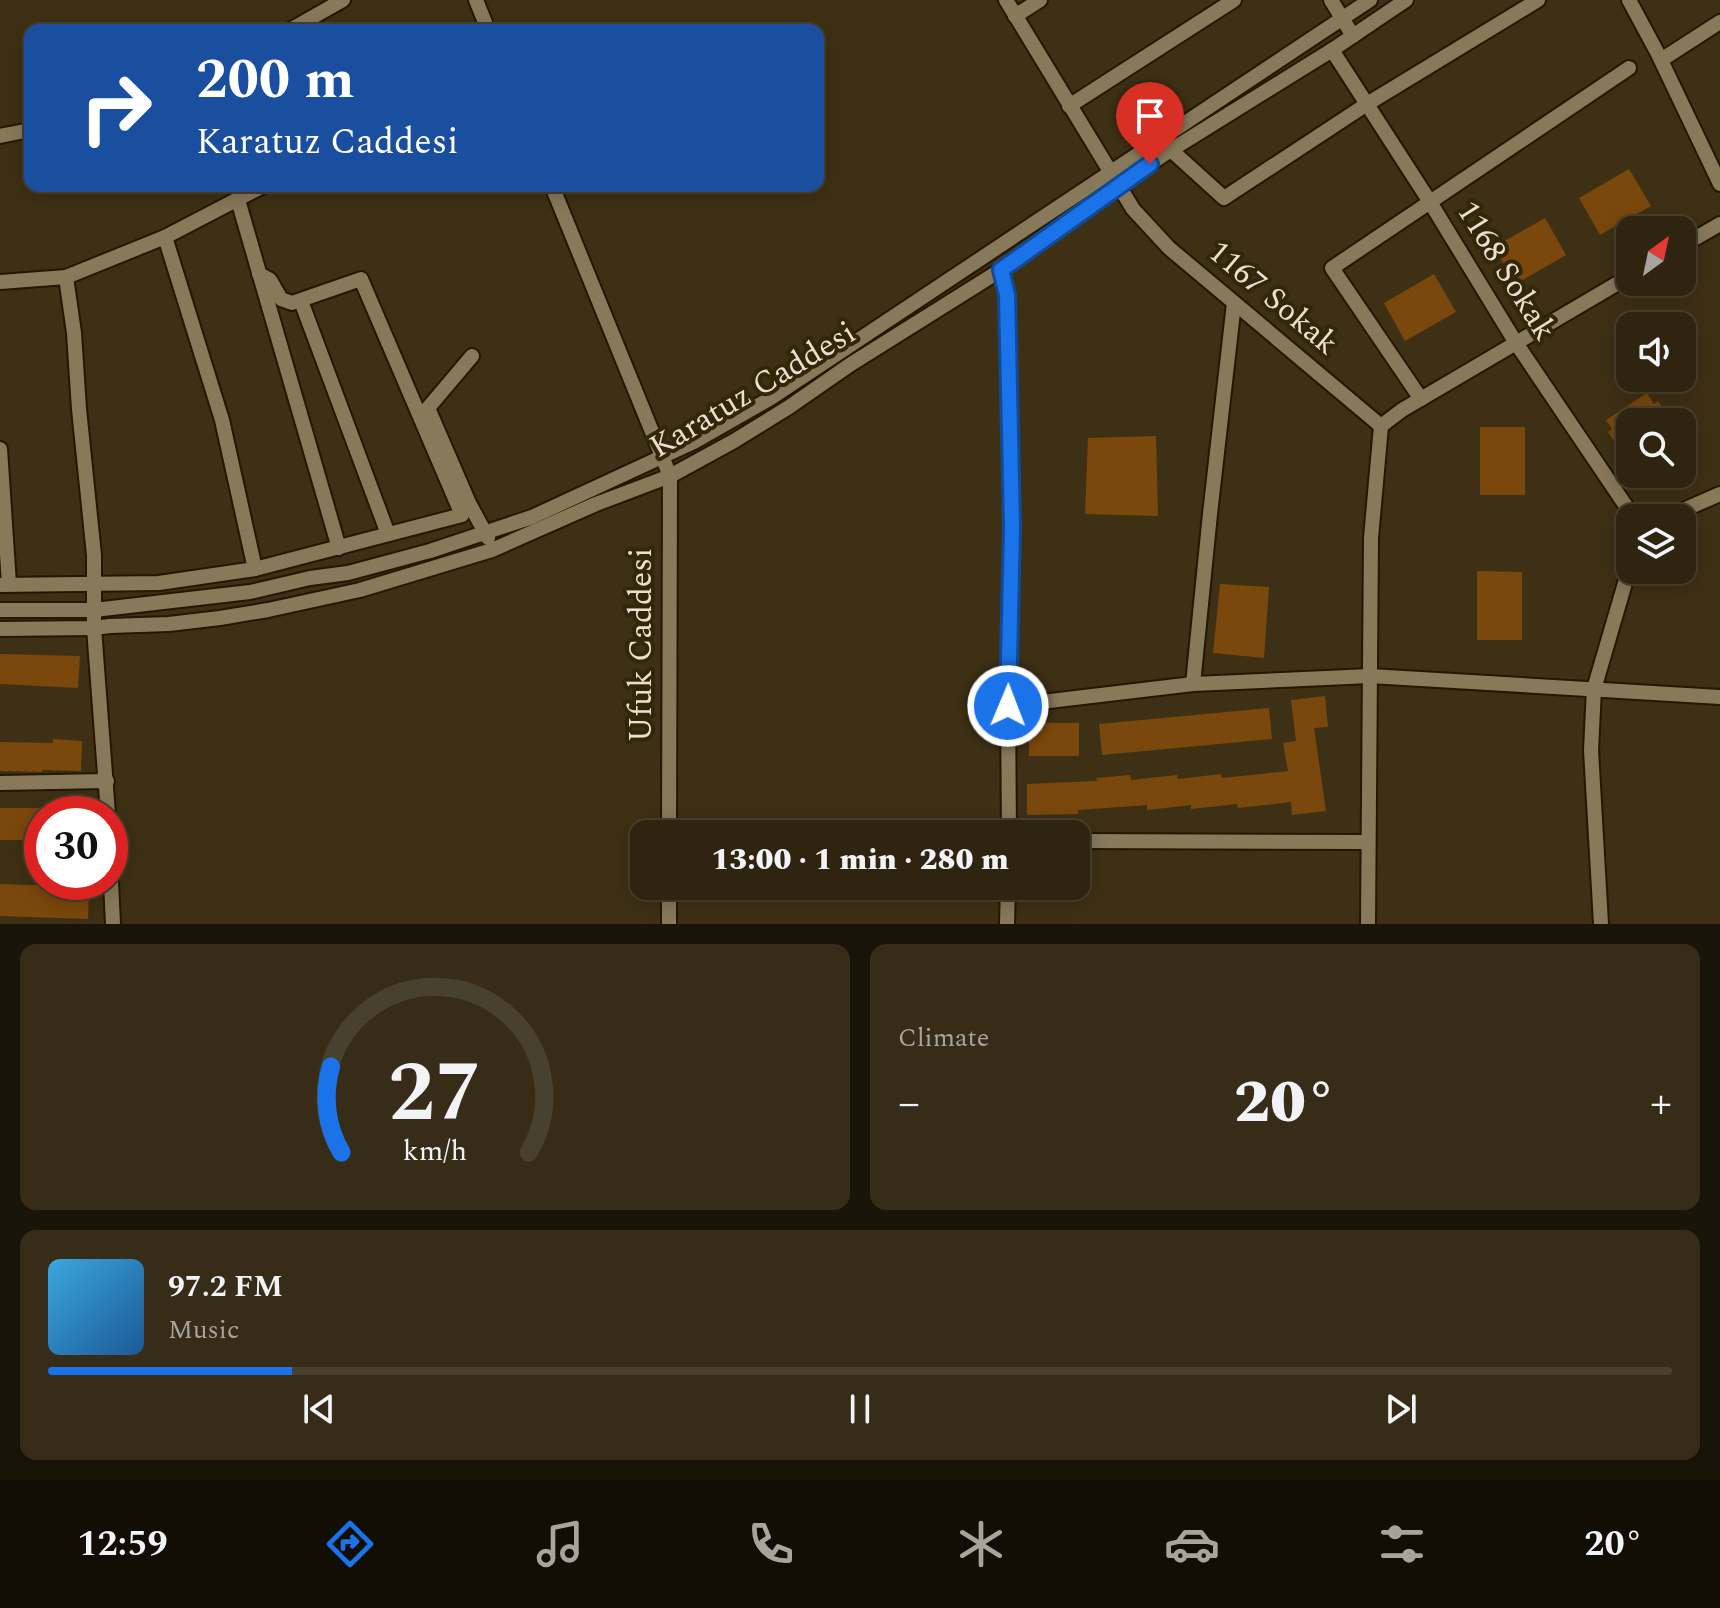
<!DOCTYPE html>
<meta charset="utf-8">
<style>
body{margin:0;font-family:Spectral,serif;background:#362c18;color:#f1f3f6;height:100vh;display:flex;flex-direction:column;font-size:30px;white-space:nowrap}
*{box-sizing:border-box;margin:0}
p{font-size:26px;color:#a7a49e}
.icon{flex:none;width:44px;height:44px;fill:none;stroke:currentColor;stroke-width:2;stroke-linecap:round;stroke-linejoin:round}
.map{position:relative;height:924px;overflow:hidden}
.side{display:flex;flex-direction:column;gap:20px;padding:20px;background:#191408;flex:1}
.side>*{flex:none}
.banner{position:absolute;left:24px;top:24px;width:800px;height:168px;border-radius:16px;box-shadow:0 4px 20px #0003,0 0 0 2px #49412f;background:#1a4fa0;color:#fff;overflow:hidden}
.needle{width:52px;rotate:33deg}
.fabs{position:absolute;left:1616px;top:216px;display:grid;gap:16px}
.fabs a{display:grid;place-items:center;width:80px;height:80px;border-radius:16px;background:#2e240f;box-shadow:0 4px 20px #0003,0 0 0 2px #49412f;font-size:40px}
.speed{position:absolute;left:24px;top:796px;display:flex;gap:16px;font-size:40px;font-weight:700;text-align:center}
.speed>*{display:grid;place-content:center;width:104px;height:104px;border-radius:50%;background:#2e240f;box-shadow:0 4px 20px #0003,0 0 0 2px #49412f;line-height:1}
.speed .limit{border:12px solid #d22;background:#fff;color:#111}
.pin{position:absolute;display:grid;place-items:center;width:68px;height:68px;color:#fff;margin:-82px -34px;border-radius:50% 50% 50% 0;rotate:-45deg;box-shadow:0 0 8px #0007}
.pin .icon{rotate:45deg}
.me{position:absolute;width:88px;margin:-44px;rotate:1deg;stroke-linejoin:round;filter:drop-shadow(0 0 6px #0008)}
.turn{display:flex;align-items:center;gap:28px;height:168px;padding:0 40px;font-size:36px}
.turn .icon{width:104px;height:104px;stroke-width:2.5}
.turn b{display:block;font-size:56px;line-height:68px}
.big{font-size:60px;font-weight:800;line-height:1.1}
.side .widget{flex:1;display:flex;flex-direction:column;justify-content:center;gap:12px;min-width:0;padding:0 28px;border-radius:16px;background:#362c18}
.side .dial{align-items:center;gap:0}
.dial svg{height:208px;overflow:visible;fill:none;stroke:#49412f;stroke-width:7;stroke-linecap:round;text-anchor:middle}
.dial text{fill:#f1f3f6;stroke:none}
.song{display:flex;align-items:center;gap:24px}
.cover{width:96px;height:96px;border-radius:12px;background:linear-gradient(135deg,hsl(200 70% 55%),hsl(210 70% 35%))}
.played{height:8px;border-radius:4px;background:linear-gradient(90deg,#1a73e8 15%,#49412f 15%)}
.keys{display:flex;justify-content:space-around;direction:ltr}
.heat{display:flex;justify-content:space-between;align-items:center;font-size:44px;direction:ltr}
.side .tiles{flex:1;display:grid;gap:20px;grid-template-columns:1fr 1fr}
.widget:last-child{grid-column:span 2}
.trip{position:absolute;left:630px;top:820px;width:460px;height:80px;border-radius:16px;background:#2e240f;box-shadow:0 4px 20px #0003,0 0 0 2px #49412f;font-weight:800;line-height:80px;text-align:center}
.dock{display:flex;height:128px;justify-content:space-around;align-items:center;background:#120e06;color:#a7a49e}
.dock .icon{width:56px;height:56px}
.dock .current{color:#1a73e8}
.dock b{font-size:36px;color:#f1f3f6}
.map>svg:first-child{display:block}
</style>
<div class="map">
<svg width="1720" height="924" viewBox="0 0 1720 924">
<rect width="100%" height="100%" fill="#3e3014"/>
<g fill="#7a480c">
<polygon points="1629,169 1651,206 1600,235 1579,198"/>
<polygon points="1545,218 1566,255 1516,284 1494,247"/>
<polygon points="1434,274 1456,312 1405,341 1384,303"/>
<polygon points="1647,393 1654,404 1658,401 1672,422 1630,422 1630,464 1608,432 1612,429 1606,420"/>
<rect x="1480" y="427" width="45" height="68"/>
<polygon points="1156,436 1158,516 1085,514 1088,438"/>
<polygon points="1477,571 1522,572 1522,640 1477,640"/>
<polygon points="1220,584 1269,587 1264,658 1213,653"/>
<polygon points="0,654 80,656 78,688 0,684"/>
<polygon points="1325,696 1328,727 1314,728 1326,811 1292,815 1291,802 1238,808 1237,804 1191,809 1191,805 1147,810 1147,805 1078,810 1078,814 1027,815 1027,784 1097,781 1096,778 1130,775 1131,780 1177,775 1178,779 1221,774 1222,778 1288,771 1283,743 1296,741 1291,700"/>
<polygon points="1269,708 1272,739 1102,755 1099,724"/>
<rect x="1029" y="723" width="50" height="33"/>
<polygon points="53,739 82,741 81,771 42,770 42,772 0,771 0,742 53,743"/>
<rect x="0" y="808" width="42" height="32"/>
<polygon points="0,884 89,887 88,919 0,916"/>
</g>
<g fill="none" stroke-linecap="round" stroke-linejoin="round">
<defs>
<g id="minor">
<polyline points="476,0 488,30"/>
<polyline points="1006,0 1133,209 1169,248 1381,426"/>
<polyline points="1331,0 1353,36"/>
<polyline points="1629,0 1658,54 1720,184"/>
<polyline points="1015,16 1040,0"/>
<polyline points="290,30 343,0"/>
<polyline points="1332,50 1430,202 1516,343 1634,518"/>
<polyline points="1661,60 1720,22"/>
<polyline points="1069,106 1234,0"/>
<polyline points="0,136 30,130"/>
<polyline points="1171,150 1224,198 1367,104 1538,0"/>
<polyline points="552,186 670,476 669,834"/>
<polyline points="238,200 339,548"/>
<polyline points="165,237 222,420 255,569"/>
<polyline points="1682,246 1720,224"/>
<polyline points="1001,270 1007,295 1012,526 1008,706 1009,834"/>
<polyline points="66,277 74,333 79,409 94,555 94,628 108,814"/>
<polyline points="0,282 66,277 165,237 263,186"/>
<polyline points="301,301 388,534"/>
<polyline points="472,356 428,408 469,503 488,538"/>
<polyline points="1421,399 1332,268 1629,68"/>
<polyline points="1381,426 1402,410 1630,276"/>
<polyline points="0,449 9,584"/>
<polyline points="1665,518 1720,494"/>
<polyline points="0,585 159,583 255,569 462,515 361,279 292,303 281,299 270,280 259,274"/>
<polyline points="0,610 94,610 250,592 310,578 348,573 430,551 532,517 694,442 771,398 1370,0"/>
<polyline points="0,629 94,628 110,626 169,624 220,618 268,610 360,590 492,550 596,504 670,476 734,441 789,407 851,364 1001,270 1118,185 1171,150 1332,50 1406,0"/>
<polyline points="1193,684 1210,514 1234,303"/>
<polyline points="1008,706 1193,684 1370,676 1720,697"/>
<polyline points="0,783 107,781"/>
<polyline points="1076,841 1368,842"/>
<polyline points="110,861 113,924"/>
<polyline points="669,924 669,886"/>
<polyline points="1007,924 1008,886"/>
<polyline points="1368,924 1371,538 1381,426"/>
<polyline points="1601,924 1591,750 1594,689 1630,566"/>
</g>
</defs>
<use href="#minor" stroke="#251700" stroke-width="18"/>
<use href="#minor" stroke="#89795b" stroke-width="14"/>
</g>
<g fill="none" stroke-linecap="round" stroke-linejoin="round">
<defs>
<polyline id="route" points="1008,706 1012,526 1007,295 1001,270 1150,164"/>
</defs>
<use href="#route" stroke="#114b97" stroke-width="20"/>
<use href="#route" stroke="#1a73e8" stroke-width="14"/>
</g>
<g text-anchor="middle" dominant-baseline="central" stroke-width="8" stroke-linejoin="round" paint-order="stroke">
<g font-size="32" fill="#e9e0d0" stroke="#342609">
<text transform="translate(1506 271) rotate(58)">1168 Sokak</text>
<text transform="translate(1273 298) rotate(40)">1167 Sokak</text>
<text transform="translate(753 390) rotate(-31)">Karatuz Caddesi</text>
<text transform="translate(641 645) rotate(-90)">Ufuk Caddesi</text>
</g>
</g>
</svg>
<div class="fabs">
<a><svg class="needle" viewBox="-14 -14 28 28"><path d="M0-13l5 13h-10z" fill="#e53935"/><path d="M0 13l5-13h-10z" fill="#a7a49e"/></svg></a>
<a><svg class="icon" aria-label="sound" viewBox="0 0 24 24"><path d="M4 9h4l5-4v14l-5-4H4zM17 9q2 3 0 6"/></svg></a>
<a><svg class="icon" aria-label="search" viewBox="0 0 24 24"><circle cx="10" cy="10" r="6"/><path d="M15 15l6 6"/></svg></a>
<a><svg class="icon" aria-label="layers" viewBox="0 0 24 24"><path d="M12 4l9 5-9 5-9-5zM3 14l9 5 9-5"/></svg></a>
</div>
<div class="speed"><div class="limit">30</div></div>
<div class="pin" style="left:1150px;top:164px;background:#d93025"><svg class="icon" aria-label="arrive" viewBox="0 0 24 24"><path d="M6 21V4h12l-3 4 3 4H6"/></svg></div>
<svg class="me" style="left:1008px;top:706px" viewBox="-20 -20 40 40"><circle r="17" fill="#1a73e8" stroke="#fff" stroke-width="3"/><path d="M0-11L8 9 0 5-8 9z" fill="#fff"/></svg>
<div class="trip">13:00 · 1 min · 280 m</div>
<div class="banner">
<div class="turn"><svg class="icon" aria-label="right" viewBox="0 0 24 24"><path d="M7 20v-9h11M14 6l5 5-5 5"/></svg><div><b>200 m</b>Karatuz Caddesi</div></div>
</div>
</div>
<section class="side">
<div class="tiles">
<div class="widget dial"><svg viewBox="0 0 100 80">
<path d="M14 69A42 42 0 1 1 86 69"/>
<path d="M14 69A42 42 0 0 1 10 36" stroke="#1a73e8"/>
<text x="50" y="56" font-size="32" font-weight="700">27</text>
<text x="50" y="72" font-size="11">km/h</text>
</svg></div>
<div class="widget"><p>Climate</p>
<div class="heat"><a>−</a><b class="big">20°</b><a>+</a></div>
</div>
<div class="widget">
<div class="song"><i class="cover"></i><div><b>97.2 FM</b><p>Music</p></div></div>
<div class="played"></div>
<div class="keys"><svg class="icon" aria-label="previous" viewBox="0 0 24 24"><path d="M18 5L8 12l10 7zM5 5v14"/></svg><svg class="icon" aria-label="pause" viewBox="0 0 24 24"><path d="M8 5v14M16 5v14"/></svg><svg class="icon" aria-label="next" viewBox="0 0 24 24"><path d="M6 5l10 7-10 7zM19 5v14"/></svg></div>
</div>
</div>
</section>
<nav class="dock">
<b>12:59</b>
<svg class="icon current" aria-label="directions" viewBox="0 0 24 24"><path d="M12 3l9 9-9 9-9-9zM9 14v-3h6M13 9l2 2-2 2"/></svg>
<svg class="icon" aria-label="music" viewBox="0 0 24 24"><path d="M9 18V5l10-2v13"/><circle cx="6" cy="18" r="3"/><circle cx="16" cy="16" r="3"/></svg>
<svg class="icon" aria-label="phone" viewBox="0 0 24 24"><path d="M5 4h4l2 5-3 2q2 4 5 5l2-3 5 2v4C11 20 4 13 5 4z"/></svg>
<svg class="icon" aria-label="climate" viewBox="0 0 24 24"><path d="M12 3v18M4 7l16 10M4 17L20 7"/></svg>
<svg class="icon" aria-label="car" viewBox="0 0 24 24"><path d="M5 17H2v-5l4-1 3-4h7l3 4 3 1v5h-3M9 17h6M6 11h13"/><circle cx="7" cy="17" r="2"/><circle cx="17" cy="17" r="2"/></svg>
<svg class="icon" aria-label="filters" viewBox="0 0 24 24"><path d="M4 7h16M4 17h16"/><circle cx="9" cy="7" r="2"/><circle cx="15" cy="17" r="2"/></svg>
<b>20°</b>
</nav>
